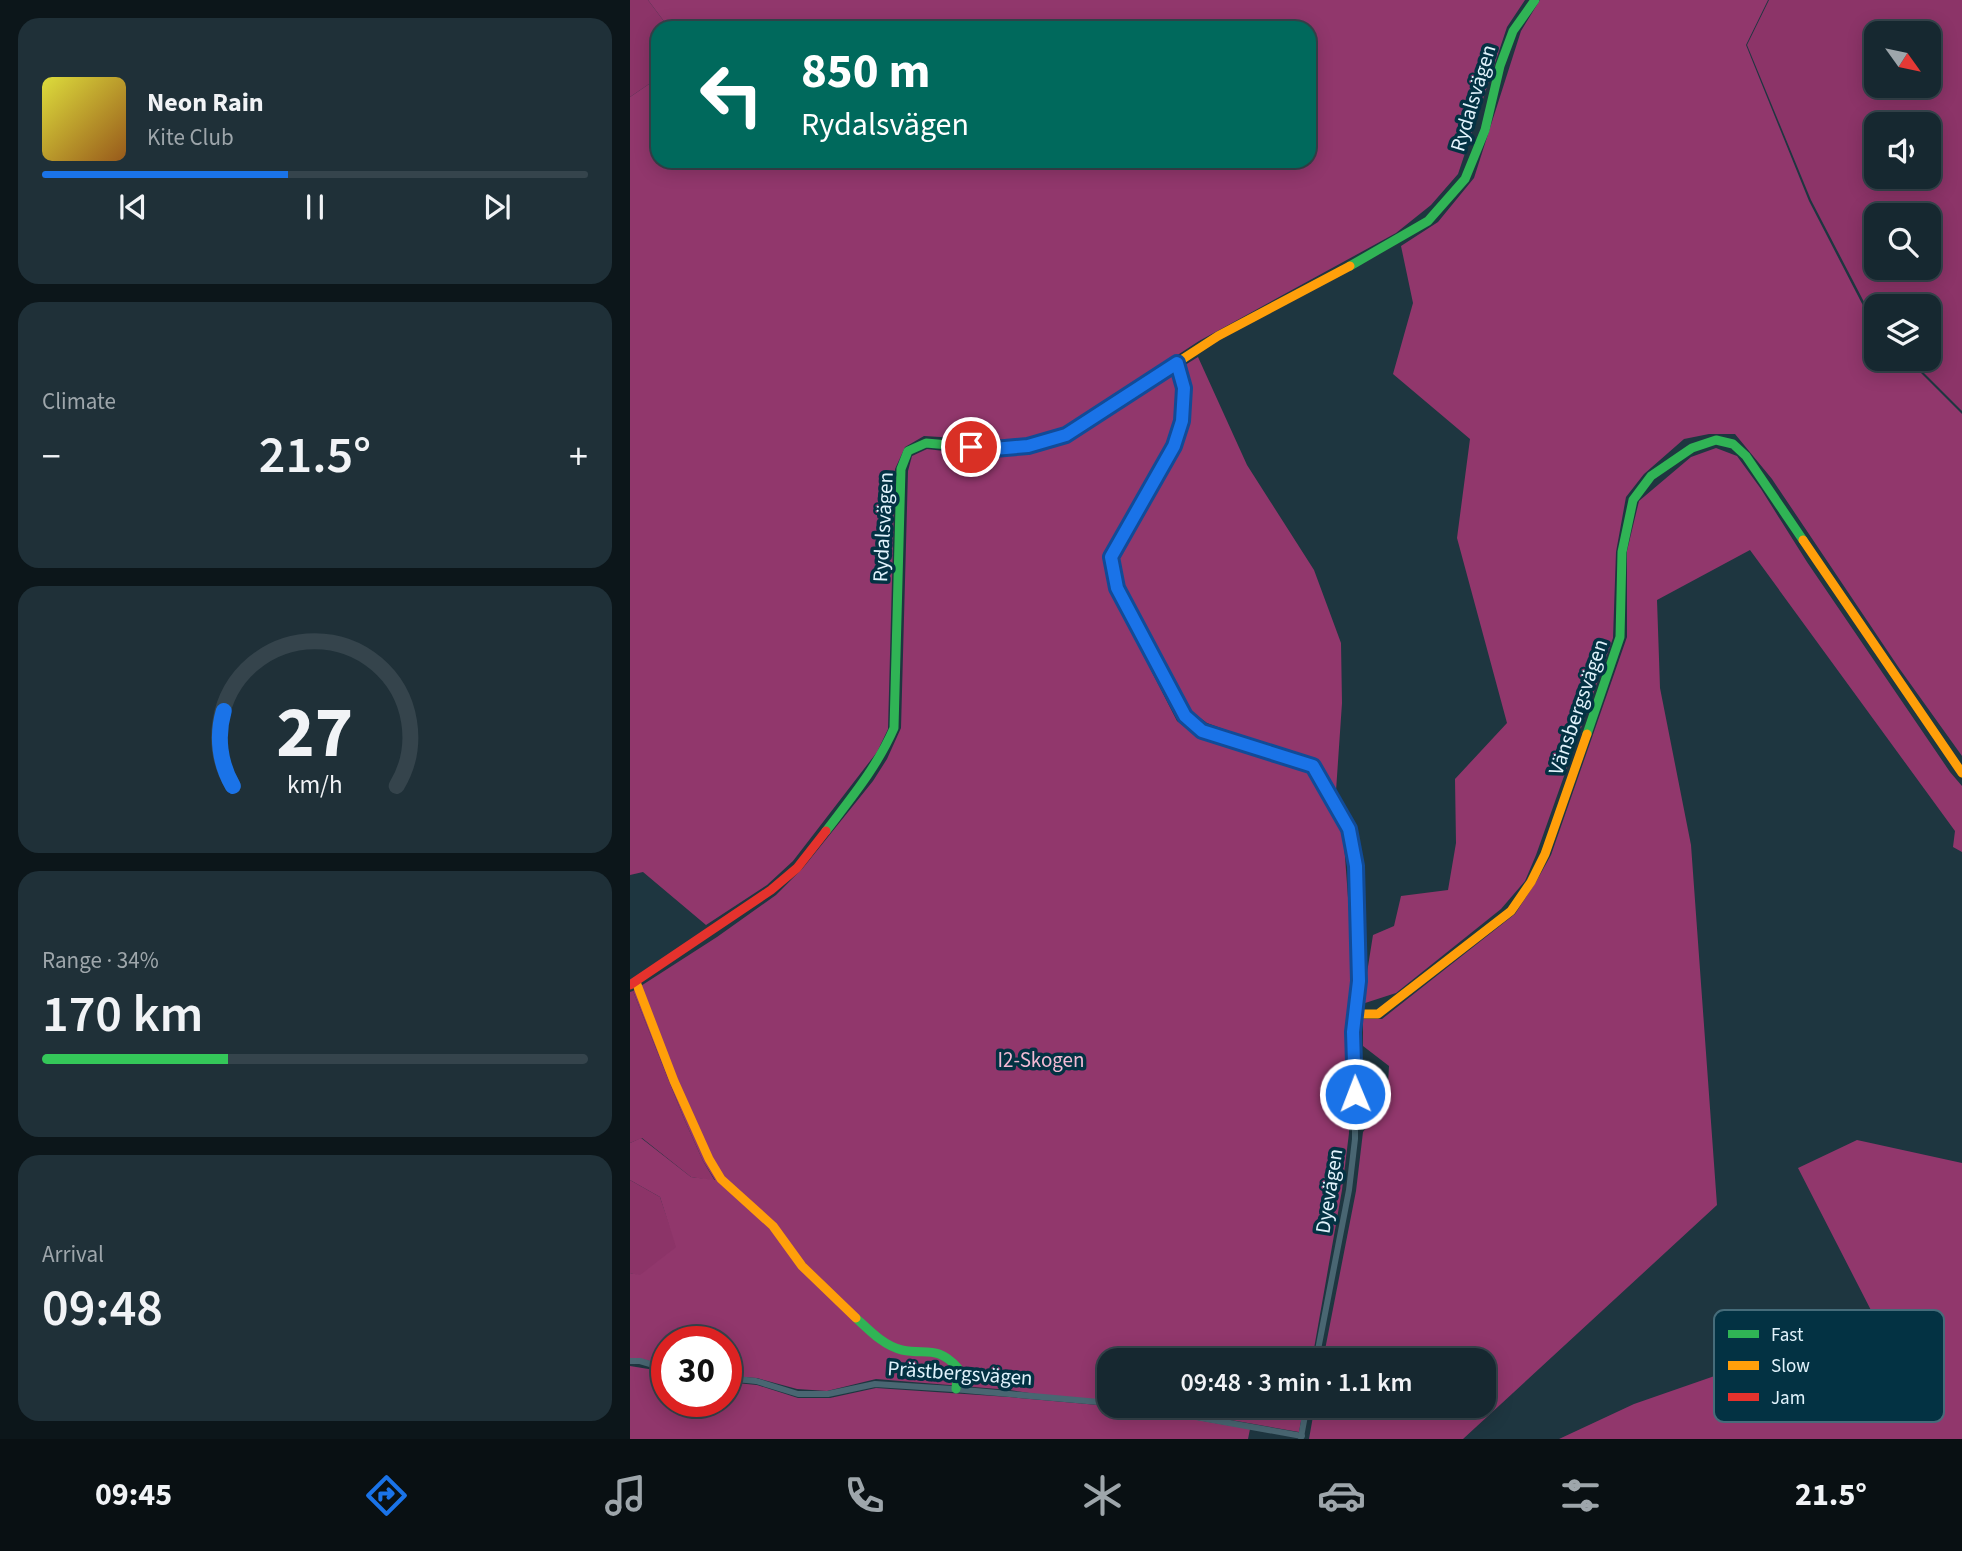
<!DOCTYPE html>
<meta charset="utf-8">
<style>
body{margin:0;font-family:"Source Sans 3",sans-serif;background:#1f3038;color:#f1f3f6;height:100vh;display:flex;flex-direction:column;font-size:26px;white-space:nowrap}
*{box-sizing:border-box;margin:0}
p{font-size:23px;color:#9ea6ab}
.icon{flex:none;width:38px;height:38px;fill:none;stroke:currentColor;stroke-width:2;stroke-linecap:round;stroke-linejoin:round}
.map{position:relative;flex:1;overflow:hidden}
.drawer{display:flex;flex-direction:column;gap:18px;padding:18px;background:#0c161a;width:630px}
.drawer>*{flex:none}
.hud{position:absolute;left:21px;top:21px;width:665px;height:147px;border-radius:21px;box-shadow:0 4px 18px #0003,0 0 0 2px #35444c;background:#00695c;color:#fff;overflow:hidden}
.needle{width:46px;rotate:123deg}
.controls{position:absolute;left:1234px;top:21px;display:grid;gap:14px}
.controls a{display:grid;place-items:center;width:77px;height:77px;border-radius:14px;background:#162830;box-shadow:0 4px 18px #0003,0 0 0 2px #35444c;font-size:35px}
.speed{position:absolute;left:21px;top:1326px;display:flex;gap:14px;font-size:35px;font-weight:700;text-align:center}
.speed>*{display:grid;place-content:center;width:91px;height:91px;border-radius:50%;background:#162830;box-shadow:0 4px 18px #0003,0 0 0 2px #35444c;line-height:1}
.speed .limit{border:10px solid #d22;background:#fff;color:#111}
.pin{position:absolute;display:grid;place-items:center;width:60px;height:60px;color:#fff;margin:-30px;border:4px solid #fff;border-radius:50%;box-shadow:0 2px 7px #0007}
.me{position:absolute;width:77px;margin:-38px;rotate:359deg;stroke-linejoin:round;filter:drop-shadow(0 0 5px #0008)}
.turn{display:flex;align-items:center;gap:24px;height:147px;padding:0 35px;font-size:32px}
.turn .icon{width:91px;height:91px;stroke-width:2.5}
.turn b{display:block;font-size:49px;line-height:60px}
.big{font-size:52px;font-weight:600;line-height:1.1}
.drawer .widget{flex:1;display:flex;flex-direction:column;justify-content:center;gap:10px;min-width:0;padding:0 24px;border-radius:21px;background:#1f3038}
.drawer .dial{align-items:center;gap:0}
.dial svg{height:182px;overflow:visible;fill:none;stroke:#35444c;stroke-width:7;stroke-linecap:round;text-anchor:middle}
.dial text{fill:#f1f3f6;stroke:none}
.song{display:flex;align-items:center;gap:21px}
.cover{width:84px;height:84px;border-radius:10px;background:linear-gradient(135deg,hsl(60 70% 55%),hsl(30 70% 35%))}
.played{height:7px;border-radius:4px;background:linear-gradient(90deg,#1a73e8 45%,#35444c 45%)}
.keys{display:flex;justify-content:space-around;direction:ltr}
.heat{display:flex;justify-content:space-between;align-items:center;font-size:38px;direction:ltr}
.charge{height:10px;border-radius:5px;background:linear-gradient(90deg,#34c759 34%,#35444c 0)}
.trip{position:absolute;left:467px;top:1348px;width:399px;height:70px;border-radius:21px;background:#162830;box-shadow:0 4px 18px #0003,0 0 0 2px #35444c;font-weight:600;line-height:70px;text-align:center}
.tabs{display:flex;height:112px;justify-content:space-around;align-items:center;background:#091013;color:#9ea6ab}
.tabs .icon{width:49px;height:49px}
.tabs .active{color:#1a73e8}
.tabs b{font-size:32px;color:#f1f3f6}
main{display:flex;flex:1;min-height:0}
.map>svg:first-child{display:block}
</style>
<main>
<section class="drawer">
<div class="widget">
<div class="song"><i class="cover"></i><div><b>Neon Rain</b><p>Kite Club</p></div></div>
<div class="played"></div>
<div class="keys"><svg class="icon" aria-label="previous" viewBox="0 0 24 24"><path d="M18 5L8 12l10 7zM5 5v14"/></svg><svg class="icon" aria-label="pause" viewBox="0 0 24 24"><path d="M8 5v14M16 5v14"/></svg><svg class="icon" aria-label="next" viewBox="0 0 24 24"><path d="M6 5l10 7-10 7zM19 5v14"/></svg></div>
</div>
<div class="widget"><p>Climate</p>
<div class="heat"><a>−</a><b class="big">21.5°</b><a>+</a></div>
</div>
<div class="widget dial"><svg viewBox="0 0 100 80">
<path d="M14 69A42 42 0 1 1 86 69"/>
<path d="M14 69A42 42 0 0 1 10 36" stroke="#1a73e8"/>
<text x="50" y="56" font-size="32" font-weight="700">27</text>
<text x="50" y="72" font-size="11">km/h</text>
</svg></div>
<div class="widget"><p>Range · 34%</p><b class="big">170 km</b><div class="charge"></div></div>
<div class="widget"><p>Arrival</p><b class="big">09:48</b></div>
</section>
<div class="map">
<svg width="1332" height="1439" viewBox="0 0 1332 1439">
<rect width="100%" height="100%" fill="#1e3640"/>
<g fill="#8c3468" fill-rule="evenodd">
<polygon points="0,0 18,0 39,28 28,28 28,78 0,97"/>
<path d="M1139,0H1332V411L1280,359H1298V306H1246V325L1181,200L1117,45ZM1246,33H1298V86H1246ZM1246,124H1298V177H1246ZM1246,215H1298V268H1246Z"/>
<polygon points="3,991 55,1121 73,1161 85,1181 61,1177 12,1138 0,1143 0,992"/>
<polygon points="0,1180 30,1197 47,1247 10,1276 0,1273"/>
</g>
<g fill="#91376c">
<polygon points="18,0 895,0 877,27 828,174 801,205 766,233 569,341 434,429 393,442 294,436 275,447 265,469 258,729 247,752 163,861 137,885 76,925 13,872 0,875 0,97 28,78 28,161 679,161 679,28 39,28"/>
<polygon points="910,0 1138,0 1116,45 1179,201 1242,323 1246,327 1246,359 1277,359 1332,414 1332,756 1269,668 1142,479 1105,434 1079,434 1054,439 1014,474 996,497 986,552 983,638 906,855 895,881 871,909 766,993 732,1004 743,935 764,926 771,896 818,890 826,843 825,779 877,723 827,538 840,439 763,374 783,303 771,246 808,222 844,178 891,31"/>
<polygon points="568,357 617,465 684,570 711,643 712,703 706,791 687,763 577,723 557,708 491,585 487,558 548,450 557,421 560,386 555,365"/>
<polygon points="542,373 549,388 546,421 538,443 473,556 481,592 547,721 569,738 656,763 679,772 713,829 724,980 716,1029 719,1133 712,1190 682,1360 480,1360 479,1400 439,1399 380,1390 246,1379 197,1391 167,1389 127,1378 96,1376 96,1342 37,1342 37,1365 11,1359 0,1358 0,1273 10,1275 46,1247 30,1197 0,1180 0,1143 11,1138 61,1177 85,1180 73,1161 55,1121 3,991 87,937 146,895 173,868 243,781 257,759 271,728 278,471 282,456 297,449 356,456 397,452 439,441"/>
<polygon points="1086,448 1107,456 1131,489 1177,562 1320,772 1332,786 1332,852 1323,847 1325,831 1120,550 1027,600 1030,688 1061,845 1087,1205 833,1439 679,1439 685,1405 854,1405 854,1360 693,1360 726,1191 733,1132 757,1101 759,1066 733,1046 733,1019 752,1019 885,914 906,882 921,855 997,637 997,551 1009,501 1061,457"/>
<polygon points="1227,1140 1332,1163 1332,1439 929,1439 1004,1404 1246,1320 1168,1168"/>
<polygon points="0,1366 37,1372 37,1402 96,1402 96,1382 127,1385 168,1398 200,1398 246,1388 379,1397 491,1407 620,1429 618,1439 0,1439"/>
<polygon points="516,1405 674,1405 669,1432"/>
</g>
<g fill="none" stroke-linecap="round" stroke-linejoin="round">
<g stroke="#496672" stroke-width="6">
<polyline points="547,363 554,388 552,421 544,446 481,557 487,588 555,716 572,731 683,766 719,829 726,866 729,981 723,1032 725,1071 725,1139 719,1190 686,1360"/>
<polyline points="0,1361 10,1361 37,1369"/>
<polyline points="96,1378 126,1381 168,1394 198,1394 245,1384 323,1389 480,1403"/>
<polyline points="499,1405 672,1436"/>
<polyline points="671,1437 677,1405"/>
</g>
<g stroke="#30b455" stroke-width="9">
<polyline points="720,266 798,221 835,179 855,130 870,66 883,31 905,0"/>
<polyline points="957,734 990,637 992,552 1003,500 1021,476 1062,448 1086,440 1103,444 1116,456 1173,540"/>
<path d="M196,831C221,798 247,767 264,728L271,469L278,451L296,443L364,449L398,446L436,435L499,394"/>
<path d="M226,1318C239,1330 254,1346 272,1350C297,1355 307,1345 328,1368L326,1389"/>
</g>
<g stroke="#ff9f0a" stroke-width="9">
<polyline points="499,394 588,336 720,266"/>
<polyline points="1173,540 1332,773"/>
<polyline points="6,982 44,1081 79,1159 91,1179 143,1226 172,1266 226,1318"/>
<polyline points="726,1014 748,1014 881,911 901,882 915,854 957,734"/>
</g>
<polyline stroke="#e5322d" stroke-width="9" points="0,985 141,890 167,868 196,831"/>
</g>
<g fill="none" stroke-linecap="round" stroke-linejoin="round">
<defs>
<polyline id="route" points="341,447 364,449 398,446 436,435 547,363 554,388 552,421 544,446 481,557 487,588 555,716 572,731 683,766 719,829 726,866 729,981 723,1032 725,1094"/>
</defs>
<use href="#route" stroke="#114b97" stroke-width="18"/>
<use href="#route" stroke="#1a73e8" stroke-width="12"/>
</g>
<g text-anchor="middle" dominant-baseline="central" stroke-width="7" stroke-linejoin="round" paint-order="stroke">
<g font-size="21" fill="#e1f3fc" stroke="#033243">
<text transform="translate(843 98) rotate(-73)">Rydalsvägen</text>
<text transform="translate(253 527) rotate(-87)">Rydalsvägen</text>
<text transform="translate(948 707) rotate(-71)">Vänsbergsvägen</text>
<text transform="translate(699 1191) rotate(-81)">Dyevägen</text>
<text transform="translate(330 1373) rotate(4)">Prästbergsvägen</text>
</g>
<g font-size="21" fill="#f3bad4" stroke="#033243">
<text x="411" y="1060">I2-Skogen</text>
</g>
</g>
<rect x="1084" y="1310" width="230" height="112" rx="10" fill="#033243" stroke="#466c7a" stroke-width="2"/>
<rect x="1098" y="1330" width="31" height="8" fill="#30b455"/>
<rect x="1098" y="1361" width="31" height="9" fill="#ff9f0a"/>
<rect x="1098" y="1393" width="31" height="8" fill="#e5322d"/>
<g font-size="19" fill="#e1f3fc">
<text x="1141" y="1341">Fast</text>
<text x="1141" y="1372">Slow</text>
<text x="1141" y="1404">Jam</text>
</g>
</svg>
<div class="controls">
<a><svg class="needle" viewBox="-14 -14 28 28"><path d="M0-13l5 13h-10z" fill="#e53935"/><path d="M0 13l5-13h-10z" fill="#9ea6ab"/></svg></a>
<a><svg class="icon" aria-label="sound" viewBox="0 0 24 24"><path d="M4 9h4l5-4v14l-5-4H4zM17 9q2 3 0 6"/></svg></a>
<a><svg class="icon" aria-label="search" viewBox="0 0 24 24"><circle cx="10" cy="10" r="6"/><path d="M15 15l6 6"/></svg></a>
<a><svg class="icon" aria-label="layers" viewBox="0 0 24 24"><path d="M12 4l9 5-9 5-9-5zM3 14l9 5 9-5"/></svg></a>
</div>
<div class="speed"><div class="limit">30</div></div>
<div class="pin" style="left:341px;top:447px;background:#d93025"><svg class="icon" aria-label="arrive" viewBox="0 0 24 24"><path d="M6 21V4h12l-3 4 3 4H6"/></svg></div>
<svg class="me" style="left:725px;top:1094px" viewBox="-20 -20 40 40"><circle r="17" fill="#1a73e8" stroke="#fff" stroke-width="3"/><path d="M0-11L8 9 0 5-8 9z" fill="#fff"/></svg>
<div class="trip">09:48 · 3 min · 1.1 km</div>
<div class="hud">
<div class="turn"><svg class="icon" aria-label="left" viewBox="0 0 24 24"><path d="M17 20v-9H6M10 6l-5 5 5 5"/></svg><div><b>850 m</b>Rydalsvägen</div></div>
</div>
</div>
</main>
<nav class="tabs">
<b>09:45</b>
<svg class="icon active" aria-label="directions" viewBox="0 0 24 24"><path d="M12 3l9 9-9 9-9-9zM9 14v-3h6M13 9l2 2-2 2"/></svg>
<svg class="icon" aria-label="music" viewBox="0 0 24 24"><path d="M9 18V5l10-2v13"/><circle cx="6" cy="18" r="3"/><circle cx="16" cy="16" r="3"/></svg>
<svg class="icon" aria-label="phone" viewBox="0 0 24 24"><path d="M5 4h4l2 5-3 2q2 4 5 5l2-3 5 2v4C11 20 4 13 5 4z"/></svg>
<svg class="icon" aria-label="climate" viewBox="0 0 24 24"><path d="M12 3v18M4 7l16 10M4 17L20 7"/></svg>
<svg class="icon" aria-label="car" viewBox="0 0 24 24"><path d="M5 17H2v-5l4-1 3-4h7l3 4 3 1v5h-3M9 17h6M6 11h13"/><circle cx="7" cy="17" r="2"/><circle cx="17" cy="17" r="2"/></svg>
<svg class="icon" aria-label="filters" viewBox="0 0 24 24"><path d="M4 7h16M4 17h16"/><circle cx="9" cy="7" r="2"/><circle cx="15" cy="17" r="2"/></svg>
<b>21.5°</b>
</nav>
